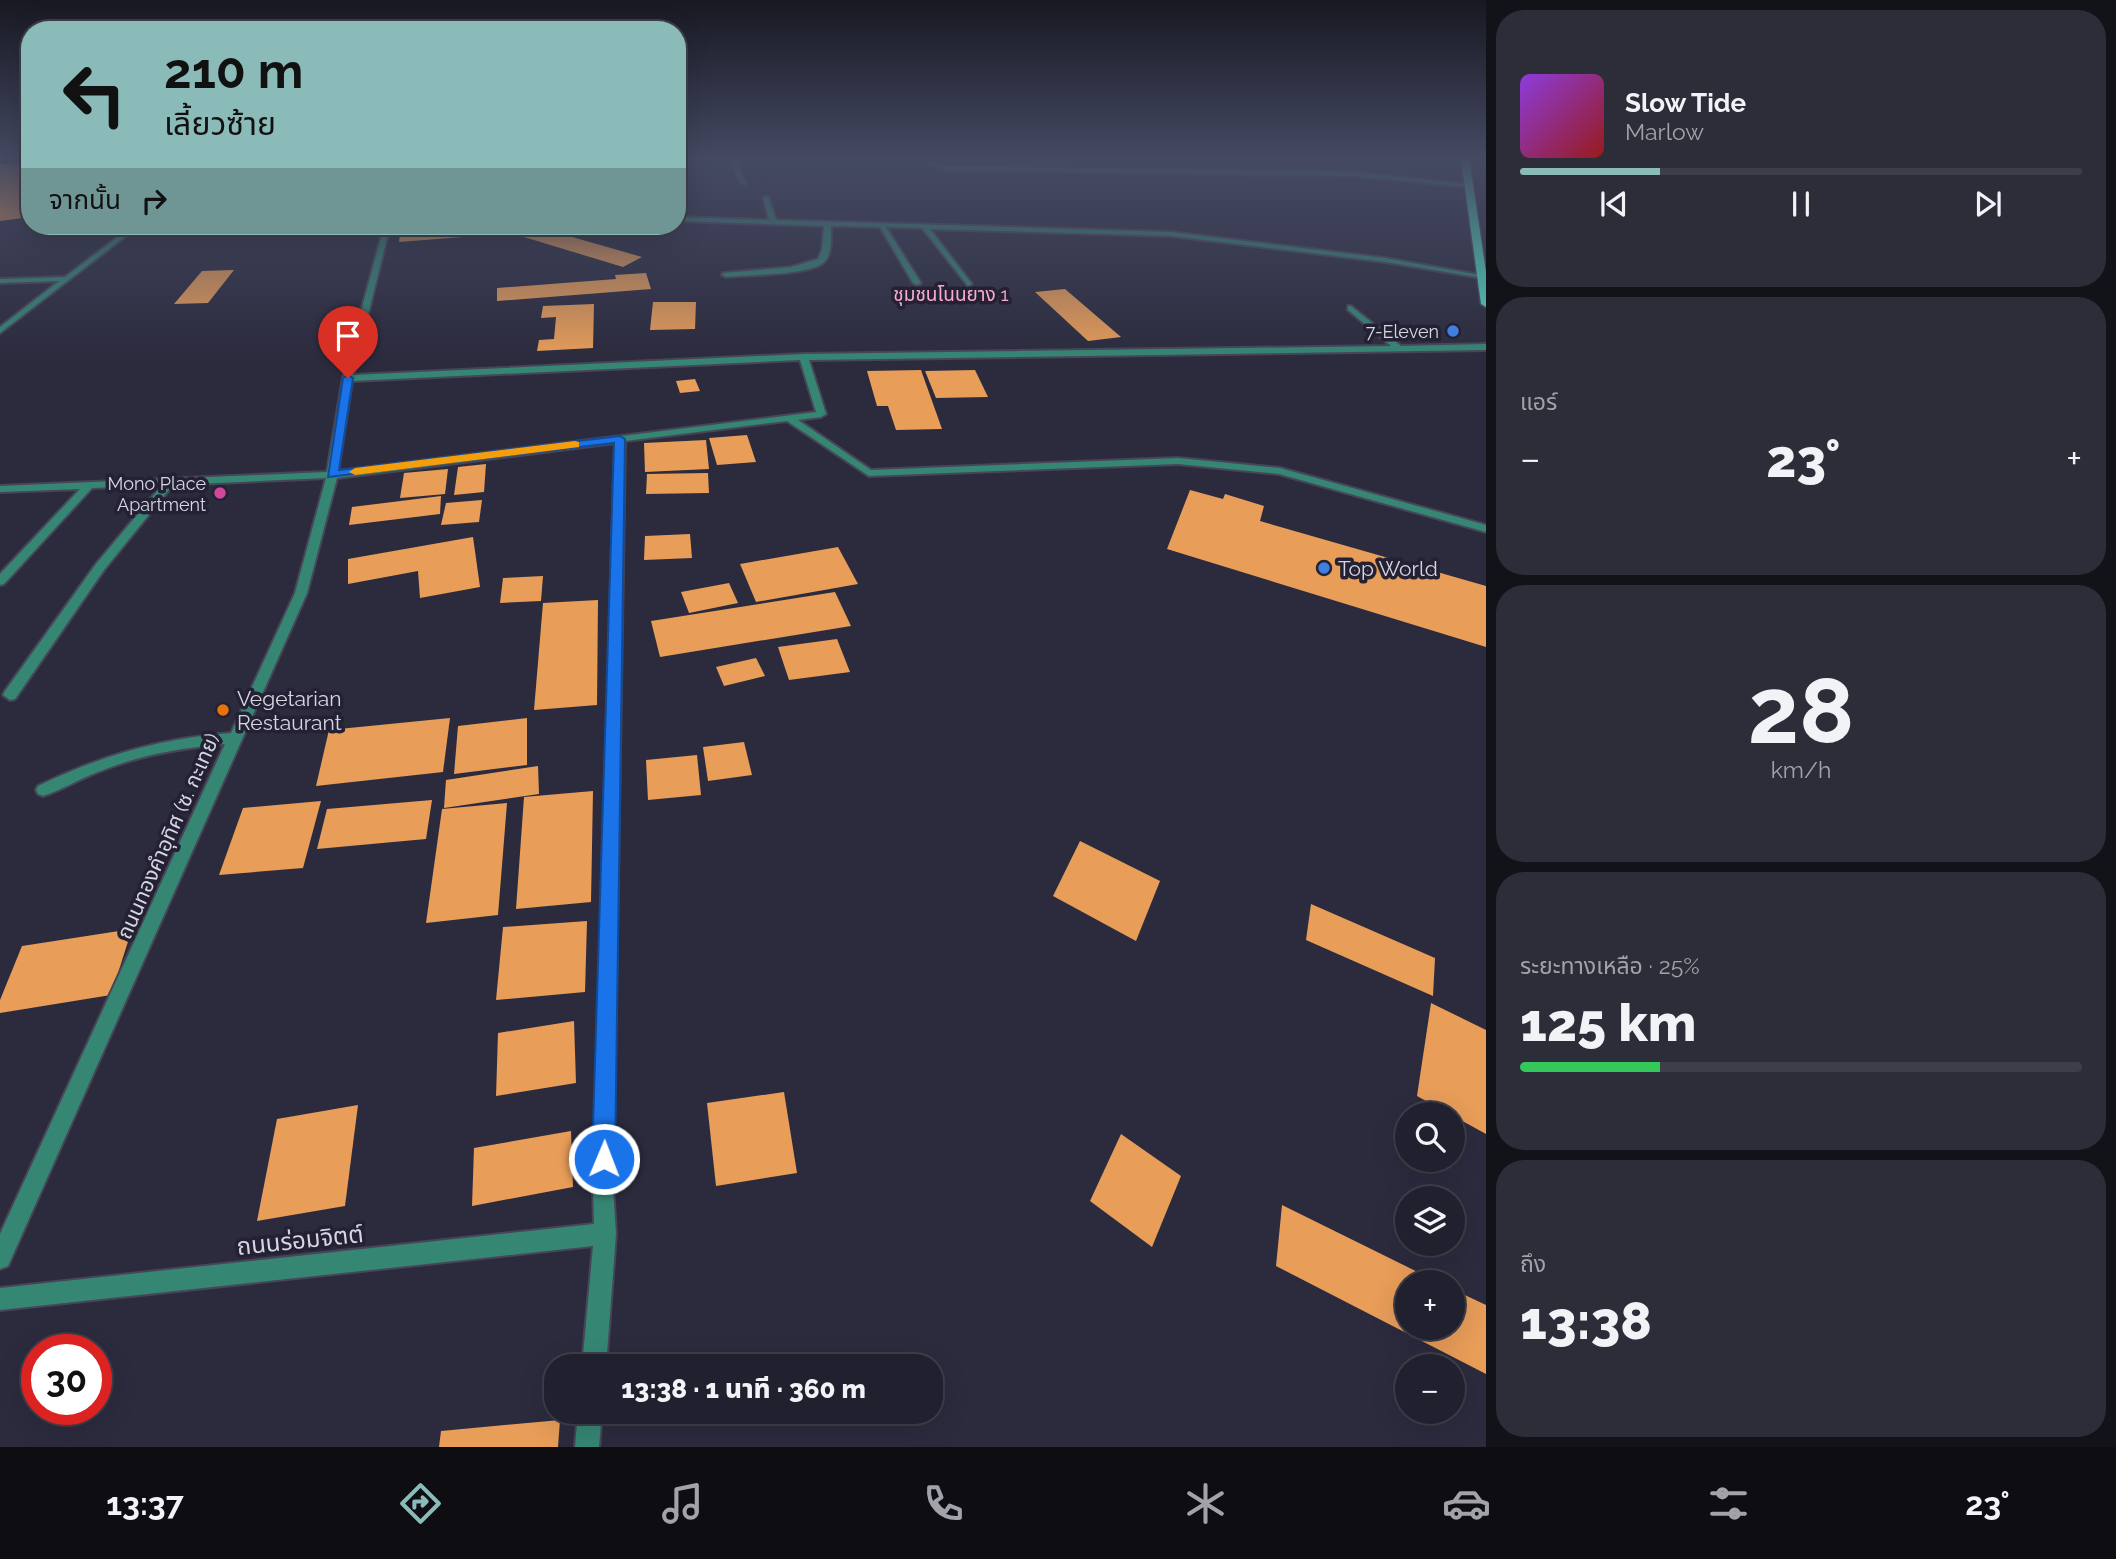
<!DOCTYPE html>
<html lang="th">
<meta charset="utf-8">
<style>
body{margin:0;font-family:Raleway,"Noto Sans Thai",sans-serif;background:#2d2d3a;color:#f1f3f6;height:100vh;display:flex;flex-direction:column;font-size:26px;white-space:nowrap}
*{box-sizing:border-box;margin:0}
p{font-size:23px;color:#a2a3aa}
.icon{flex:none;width:38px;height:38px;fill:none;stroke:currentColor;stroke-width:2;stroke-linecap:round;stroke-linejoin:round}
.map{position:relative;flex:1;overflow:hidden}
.panel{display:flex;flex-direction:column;gap:10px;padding:10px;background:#121219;width:630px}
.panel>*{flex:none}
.guide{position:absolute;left:21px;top:21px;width:665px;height:214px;border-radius:28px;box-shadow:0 7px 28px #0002,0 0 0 2px #3e3e4a;background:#8bbbb9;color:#111;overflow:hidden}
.buttons{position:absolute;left:1395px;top:1102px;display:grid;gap:14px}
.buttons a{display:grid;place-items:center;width:70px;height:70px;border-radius:50%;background:#21202e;box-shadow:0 7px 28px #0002,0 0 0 2px #3e3e4a;font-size:35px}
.speed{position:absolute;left:21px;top:1334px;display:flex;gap:14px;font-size:35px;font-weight:700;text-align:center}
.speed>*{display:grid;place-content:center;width:91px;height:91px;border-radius:50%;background:#21202e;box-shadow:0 7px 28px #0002,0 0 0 2px #3e3e4a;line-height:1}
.speed .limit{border:10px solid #d22;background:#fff;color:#111}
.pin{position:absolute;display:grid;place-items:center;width:60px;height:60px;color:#fff;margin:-72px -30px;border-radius:50% 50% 50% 0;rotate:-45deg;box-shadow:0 0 7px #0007}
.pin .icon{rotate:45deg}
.me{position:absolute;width:77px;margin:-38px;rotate:1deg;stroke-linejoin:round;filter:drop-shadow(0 0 5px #0008)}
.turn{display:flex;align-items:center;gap:24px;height:147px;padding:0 28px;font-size:32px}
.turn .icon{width:91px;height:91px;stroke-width:2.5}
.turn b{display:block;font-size:49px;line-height:60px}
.then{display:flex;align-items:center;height:66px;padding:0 28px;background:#0003;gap:14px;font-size:26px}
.big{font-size:52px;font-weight:800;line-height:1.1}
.panel .tile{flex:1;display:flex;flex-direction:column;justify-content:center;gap:10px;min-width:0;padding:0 24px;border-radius:28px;background:#2d2d3a}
.panel .dial{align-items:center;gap:0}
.dial b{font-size:91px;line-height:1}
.song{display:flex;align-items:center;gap:21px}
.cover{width:84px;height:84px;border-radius:10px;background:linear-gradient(135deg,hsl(270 70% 55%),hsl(0 70% 35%))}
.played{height:7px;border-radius:4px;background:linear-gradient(90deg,#8bbbb9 25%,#3e3e4a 25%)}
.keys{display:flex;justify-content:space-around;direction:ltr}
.heat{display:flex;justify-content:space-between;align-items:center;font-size:38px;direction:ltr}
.charge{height:10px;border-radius:5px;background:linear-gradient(90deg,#34c759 25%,#3e3e4a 0)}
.trip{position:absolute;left:544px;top:1354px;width:399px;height:70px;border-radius:28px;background:#21202e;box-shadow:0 7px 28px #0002,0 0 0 2px #3e3e4a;font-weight:800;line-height:70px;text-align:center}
.dock{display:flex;height:112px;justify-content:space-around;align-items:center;background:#0d0d12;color:#a2a3aa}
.dock .icon{width:49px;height:49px}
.dock .on{color:#8bbbb9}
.dock b{font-size:32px;color:#f1f3f6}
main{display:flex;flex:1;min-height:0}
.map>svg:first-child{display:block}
</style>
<main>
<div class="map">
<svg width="1486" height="1447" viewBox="0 0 1486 1447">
<rect width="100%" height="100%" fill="#2c2b3e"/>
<g fill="#e89d59">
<polygon points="0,164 30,164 30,217 0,221"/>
<polygon points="401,226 501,226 501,234 399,242"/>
<polygon points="534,226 642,257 623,267 514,234"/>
<polygon points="234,270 208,303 174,304 202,271"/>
<polygon points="646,273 651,289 497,301 497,288 616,279 615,275"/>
<polygon points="1065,289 1121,337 1088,341 1035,292"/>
<polygon points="653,302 696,302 695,329 650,330"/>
<polygon points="594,304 593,348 537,351 539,340 554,339 556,317 541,318 543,306"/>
<polygon points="921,370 942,429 896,430 888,406 877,406 867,371"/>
<polygon points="975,370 988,397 936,398 925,371"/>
<polygon points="695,379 700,391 680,393 676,381"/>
<polygon points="747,435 756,462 717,465 709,438"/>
<polygon points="706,440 709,469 645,472 644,443"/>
<polygon points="486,464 484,492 454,495 458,467"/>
<polygon points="448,469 445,494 400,498 404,473"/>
<polygon points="708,473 709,493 646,494 647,474"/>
<polygon points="1190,490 1223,499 1225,494 1264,506 1260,521 1486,586 1486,647 1167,549"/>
<polygon points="441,496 440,514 349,525 352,507"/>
<polygon points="482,500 479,522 441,525 446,503"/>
<polygon points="690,534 692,558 644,560 645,536"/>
<polygon points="473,537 480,587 420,598 418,571 348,584 348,559"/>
<polygon points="838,547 858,584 756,602 740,564"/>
<polygon points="543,576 541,601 500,603 503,578"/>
<polygon points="729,583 738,603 689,613 681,592"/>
<polygon points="835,592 851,626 660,657 651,621"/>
<polygon points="598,600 597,705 534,710 543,603"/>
<polygon points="837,639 850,672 789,680 778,647"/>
<polygon points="756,658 765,676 724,686 716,667"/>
<polygon points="450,718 443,772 316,786 329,730"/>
<polygon points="527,718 527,765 454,774 458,726"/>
<polygon points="744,742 752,775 708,781 703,747"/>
<polygon points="697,755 701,795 648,800 646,760"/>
<polygon points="538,766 539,794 444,808 446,780"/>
<polygon points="593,791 591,902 516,909 524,797"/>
<polygon points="432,800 426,839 317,849 327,809"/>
<polygon points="321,801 303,868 219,875 243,808"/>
<polygon points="507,803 498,915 426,923 442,809"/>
<polygon points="1080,841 1160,881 1136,941 1053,896"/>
<polygon points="1311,904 1435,958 1433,996 1306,940"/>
<polygon points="587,921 585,992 496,1000 503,927"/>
<polygon points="132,929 111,995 0,1013 0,1000 22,946"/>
<polygon points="1431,1003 1486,1030 1486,1134 1417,1096"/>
<polygon points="574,1021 576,1083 496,1096 498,1033"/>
<polygon points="784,1092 797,1173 716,1186 707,1103"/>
<polygon points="358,1105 345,1206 257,1221 277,1119"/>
<polygon points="571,1131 573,1187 472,1206 474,1148"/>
<polygon points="1121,1134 1181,1176 1152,1247 1090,1201"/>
<polygon points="1282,1205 1440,1283 1407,1283 1407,1328 1452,1328 1452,1289 1486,1305 1486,1374 1276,1266"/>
<polygon points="560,1420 558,1447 439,1447 441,1431"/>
</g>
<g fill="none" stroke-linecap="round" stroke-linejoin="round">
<defs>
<g id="street">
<polygon points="728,158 734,158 746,184 741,183"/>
<polygon points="928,158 934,158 932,161 945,166 1354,172 1472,185 1469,187 1354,176 944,170 927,163"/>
<path d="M766,196L769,198L776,220L1171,232L1385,258L1486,276L1482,278L1385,262L1171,236L930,229L972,284L968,286L922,228L886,227L921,283L917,285L913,283L880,227L831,226C831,236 833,255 823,263C809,275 746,275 726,277L722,275L723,273L791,267L818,259L822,249L824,226L677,221V217L769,220L763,198Z"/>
<polygon points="132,226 139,226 0,333 0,327 59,281 0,283 0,279 65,277"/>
<path d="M384,226H390L353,375L804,354L1391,346L1348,310V306H1351L1401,346L1486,344V350L809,360L826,414L821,417L798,420L871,470L1178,458L1280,468L1486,525V532L1279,474L1178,464L869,476L787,421L625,441L613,1187L616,1234L606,1367H582L593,1246L0,1310V1288L594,1224L593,1187L615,443L337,478L307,593L8,1266L0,1269V1234L225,744C181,748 139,755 98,772C79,779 62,790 43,796L38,794L36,790L38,786C100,756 161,738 231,733L295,593L326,478L173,485L104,570L15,699L10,700L3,695L5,691L96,564L162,485L92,488L4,584L0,585V574L80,489L0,492V486L327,472L343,378ZM800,360L816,412L338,471L352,381Z"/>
<polygon points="578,1412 602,1412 599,1447 575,1447"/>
</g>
<polygon id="primary" points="1461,158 1469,158 1486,272 1486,307 1481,304"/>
</defs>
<use href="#street" stroke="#474658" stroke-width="4"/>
<use href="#primary" stroke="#474658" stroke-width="3"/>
<use href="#street" fill="#368674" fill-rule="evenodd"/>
<use href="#primary" fill="#51d9bc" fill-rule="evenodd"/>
</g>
<linearGradient id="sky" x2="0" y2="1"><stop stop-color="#181822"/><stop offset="0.44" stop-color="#454a63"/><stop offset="1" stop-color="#454a63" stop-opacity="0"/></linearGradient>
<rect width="1486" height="360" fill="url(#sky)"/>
<polygon fill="#1a73e8" stroke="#114b97" stroke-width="2" points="348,375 353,378 339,470 620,436 625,439 615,1159 612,1167 604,1170 596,1167 592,1159 614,443 328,477 343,378"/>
<polygon fill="#f59e0b" points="575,441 579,442 579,447 355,475 349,472 355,468"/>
<g fill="#3f7fe0" stroke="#232133" stroke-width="2.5">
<circle cx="1453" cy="331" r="7"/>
<circle cx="1324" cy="568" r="7"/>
</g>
<circle fill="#d1479c" stroke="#232133" stroke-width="2.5" cx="220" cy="493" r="7"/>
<circle fill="#e8710a" stroke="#232133" stroke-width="2.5" cx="223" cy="710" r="7"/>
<g text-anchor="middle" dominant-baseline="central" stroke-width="7" stroke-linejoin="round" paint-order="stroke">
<g font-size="18" fill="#d6d6e2" stroke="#232133" text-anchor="end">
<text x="1439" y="331">7-Eleven</text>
<text x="206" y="483">Mono Place<tspan x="206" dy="21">Apartment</tspan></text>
</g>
<g font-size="19" fill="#faaccd" stroke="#232133">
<text x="951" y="294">ชุมชนโนนยาง 1</text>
</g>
<g font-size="21" fill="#d6d6e2" stroke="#232133" text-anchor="start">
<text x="1338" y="568">Top World</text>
<text x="237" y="698">Vegetarian<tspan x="237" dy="24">Restaurant</tspan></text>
</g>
<g font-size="21" fill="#d6d6e2" stroke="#232133">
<text transform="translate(168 836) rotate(-66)">ถนนทองคำอุทิศ (ซ. กะเทย)</text>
</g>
<g font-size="24" fill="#d6d6e2" stroke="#232133">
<text transform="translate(300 1240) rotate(-6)">ถนนร่อมจิตต์</text>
</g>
</g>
</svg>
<div class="buttons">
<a><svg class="icon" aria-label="search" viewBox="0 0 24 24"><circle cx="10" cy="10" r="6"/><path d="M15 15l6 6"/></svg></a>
<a><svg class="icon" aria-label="layers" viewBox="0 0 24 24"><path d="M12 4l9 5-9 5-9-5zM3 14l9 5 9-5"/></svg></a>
<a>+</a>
<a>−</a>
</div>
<div class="speed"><div class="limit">30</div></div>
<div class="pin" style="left:348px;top:378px;background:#d93025"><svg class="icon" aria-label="arrive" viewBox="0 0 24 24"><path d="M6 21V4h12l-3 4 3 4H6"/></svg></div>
<svg class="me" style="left:604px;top:1159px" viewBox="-20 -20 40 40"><circle r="17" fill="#1a73e8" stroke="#fff" stroke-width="3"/><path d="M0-11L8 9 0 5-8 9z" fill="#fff"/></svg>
<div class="trip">13:38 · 1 นาที · 360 m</div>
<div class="guide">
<div class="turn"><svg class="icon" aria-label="left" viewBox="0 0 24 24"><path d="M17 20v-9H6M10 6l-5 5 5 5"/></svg><div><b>210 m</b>เลี้ยวซ้าย</div></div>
<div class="then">จากนั้น<svg class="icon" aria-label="right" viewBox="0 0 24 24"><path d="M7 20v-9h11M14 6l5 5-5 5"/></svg></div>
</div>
</div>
<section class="panel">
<div class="tile">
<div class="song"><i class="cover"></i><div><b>Slow Tide</b><p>Marlow</p></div></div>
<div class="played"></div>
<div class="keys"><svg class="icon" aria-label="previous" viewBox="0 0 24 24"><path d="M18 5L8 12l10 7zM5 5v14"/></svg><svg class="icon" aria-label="pause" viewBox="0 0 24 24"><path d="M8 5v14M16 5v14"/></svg><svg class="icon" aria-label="next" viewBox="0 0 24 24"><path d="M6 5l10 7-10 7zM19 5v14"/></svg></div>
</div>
<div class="tile"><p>แอร์</p>
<div class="heat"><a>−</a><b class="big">23°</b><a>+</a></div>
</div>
<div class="tile dial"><b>28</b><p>km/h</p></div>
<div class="tile"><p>ระยะทางเหลือ · 25%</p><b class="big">125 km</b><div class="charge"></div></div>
<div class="tile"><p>ถึง</p><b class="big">13:38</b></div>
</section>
</main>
<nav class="dock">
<b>13:37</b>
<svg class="icon on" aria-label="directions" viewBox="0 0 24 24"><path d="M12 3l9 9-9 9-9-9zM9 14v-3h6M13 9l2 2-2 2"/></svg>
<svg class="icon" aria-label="music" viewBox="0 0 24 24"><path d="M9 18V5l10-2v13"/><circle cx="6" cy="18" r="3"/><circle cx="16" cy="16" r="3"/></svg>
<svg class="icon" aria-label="phone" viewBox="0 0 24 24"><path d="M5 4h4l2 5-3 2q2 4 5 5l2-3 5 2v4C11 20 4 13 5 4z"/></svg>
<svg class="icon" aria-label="climate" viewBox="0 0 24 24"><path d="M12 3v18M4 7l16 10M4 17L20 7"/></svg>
<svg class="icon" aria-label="car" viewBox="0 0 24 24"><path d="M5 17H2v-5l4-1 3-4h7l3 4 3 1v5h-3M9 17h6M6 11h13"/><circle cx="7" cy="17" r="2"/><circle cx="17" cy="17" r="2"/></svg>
<svg class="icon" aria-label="filters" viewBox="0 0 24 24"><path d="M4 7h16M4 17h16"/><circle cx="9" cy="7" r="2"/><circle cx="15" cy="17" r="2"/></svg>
<b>23°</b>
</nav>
